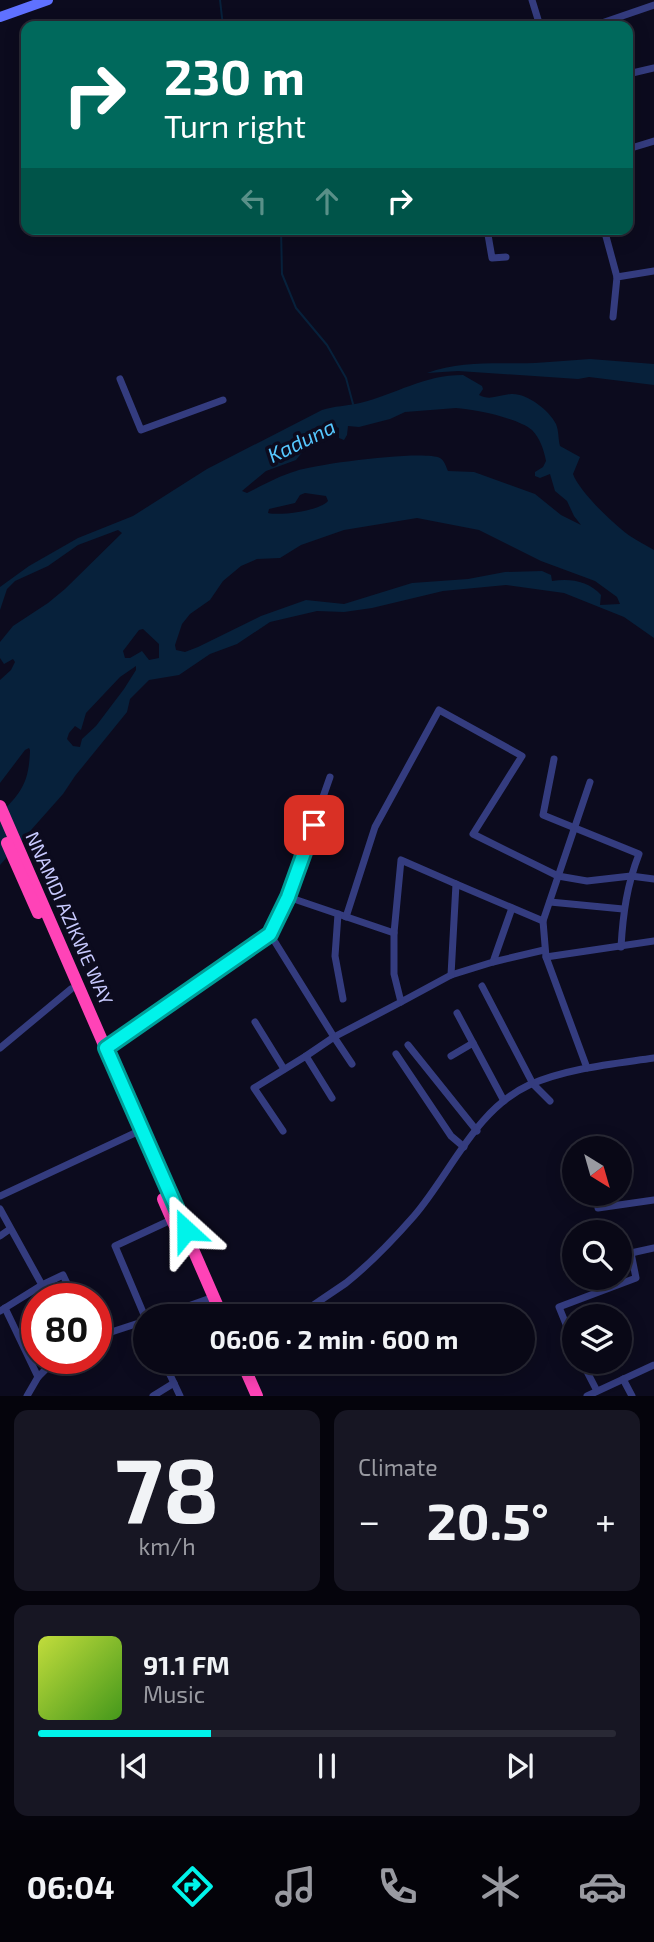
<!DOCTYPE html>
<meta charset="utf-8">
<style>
body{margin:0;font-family:"Exo 2",sans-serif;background:#171623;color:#f1f3f6;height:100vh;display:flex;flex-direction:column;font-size:26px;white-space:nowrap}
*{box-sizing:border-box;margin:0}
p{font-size:23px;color:#999aa1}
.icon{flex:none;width:38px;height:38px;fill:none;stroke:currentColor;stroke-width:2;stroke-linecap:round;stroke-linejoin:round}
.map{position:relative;height:1396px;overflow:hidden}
.details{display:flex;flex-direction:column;gap:14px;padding:14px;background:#05040c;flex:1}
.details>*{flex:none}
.hud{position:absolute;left:21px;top:21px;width:612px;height:214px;border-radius:14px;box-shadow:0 4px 18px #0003,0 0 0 2px #292935;background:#00695c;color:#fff;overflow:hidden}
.needle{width:46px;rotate:143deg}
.buttons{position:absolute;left:562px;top:1136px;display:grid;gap:14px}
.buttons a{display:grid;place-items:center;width:70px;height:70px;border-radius:50%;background:#090816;box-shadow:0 4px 18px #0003,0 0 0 2px #292935;font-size:35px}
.speed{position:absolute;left:21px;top:1283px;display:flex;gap:14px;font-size:35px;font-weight:700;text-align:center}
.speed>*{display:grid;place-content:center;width:91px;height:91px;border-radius:50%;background:#090816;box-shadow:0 4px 18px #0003,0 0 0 2px #292935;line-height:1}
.speed .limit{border:10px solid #d22;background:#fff;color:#111}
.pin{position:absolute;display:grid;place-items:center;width:60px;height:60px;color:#fff;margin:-30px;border-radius:14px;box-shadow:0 4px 10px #0006}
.me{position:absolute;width:77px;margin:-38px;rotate:336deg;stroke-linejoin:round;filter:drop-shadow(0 0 5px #0008)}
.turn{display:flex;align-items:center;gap:24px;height:147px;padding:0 28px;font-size:32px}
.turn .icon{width:91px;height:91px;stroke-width:2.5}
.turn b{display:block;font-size:49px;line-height:60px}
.lanes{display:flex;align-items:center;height:66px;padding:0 28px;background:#0003;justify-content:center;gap:35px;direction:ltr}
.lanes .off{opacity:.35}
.big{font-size:52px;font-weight:700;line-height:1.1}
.details .widget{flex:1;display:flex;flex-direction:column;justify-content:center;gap:10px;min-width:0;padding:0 24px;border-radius:14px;background:#171623}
.details .dial{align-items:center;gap:0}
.dial b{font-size:91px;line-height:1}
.song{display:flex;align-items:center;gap:21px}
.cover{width:84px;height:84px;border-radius:10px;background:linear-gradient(135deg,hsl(70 70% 55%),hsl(100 70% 35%))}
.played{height:7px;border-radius:4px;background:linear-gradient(90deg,#00f3ea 30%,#292935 30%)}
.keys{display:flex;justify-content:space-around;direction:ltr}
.heat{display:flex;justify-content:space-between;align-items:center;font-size:38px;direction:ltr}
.details .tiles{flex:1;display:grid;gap:14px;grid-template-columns:1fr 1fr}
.widget:last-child{grid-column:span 2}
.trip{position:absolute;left:133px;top:1304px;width:402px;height:70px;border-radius:35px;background:#090816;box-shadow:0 4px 18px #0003,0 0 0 2px #292935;font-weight:700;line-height:70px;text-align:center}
.menu{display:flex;height:112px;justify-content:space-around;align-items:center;background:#040309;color:#999aa1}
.menu .icon{width:49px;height:49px}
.menu .selected{color:#00f3ea}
.menu b{font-size:32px;color:#f1f3f6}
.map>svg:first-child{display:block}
</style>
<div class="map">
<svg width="654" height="1396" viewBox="0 0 654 1396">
<rect width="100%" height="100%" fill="#0c0b1e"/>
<g fill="#07213b" fill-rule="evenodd">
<path d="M590,359L654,364V385L589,377L578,379L458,371L427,373C462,360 500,364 535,363C554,362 572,360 590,359Z"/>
<path d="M463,375L482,386L483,389L479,395C490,401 499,395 511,394C527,393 549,410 556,424C559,431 558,439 560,446L580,457L573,474C579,491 614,525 630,536C637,541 646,545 654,550V638L624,617L564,593L506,585L443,591L372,608L344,612L317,611L270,622L237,644L210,654L179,675L149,680L130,699L127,712L75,776L63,794L0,865V814C22,792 29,782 30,750L29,748L25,750L0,783V680L11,670L15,662L13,659L4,664L0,658V642L13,626L48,603L65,589L122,533L118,530L78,545L48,566L15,581L7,589L0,610V587L29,566L78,538L133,516L207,469L322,410C334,406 347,406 360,403C397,394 423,375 463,375ZM456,408C474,409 518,418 532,430C540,438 544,450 546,461L543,467L535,472V476L540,478L550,474L555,491L567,501L574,516L581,525L561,515L535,494L474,472L448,471C446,467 445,461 440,458C422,450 317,464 296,471C279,476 263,485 247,493L242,491L266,471L296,460L307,446L317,445L334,426L339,428V438L344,440L347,435L348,426L359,427L390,419L405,412ZM305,493L326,496L328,501C319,511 281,516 268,513L269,509L295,503L300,495ZM417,518L479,530L541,561L595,581L617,597L620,604L600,605L601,595C589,581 570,578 552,581L551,575L542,571L505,572L468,579L412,583L344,604L306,600L261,616L198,647L185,652L176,650L175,645L182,624L190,614L210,600L223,581L241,566L257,559L280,558L301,545L344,530ZM143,629L159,644V658L149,660L142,651L130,658H125L123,651L139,630ZM136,666V670L124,689L96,726L82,739L80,747L73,746L67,739L69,733L75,726L81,730L86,713L120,677Z"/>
</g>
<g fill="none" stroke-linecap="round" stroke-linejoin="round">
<g stroke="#07213b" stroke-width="2">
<polyline points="220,0 223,26"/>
<polyline points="281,229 282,274 296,308 327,345 346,378 353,404"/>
</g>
<g stroke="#343c7f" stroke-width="7">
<polyline points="532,0 540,26"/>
<polyline points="593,26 654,5"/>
<polyline points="628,74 654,68"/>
<polyline points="628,149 654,141"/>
<polyline points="487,229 492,258 506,257"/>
<polyline points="604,229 617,277"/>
<polyline points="613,317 617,277 654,271"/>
<polyline points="120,379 141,430 223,400"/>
<path d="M554,759L543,815L639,854C627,885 623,913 621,947"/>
<polyline points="330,777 288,897 394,933"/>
<polyline points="456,884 401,860 394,933 394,974 401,1002 451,975 493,962 512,908"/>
<polyline points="550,902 623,909"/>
<polyline points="338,914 335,956 343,999"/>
<polyline points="346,917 375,827 439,710 522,756 473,834 558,876 587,881 631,876 654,879"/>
<polyline points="270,934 334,1037 401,1002"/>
<polyline points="546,957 654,941"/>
<polyline points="493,962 544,950"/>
<polyline points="451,975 456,884 543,921"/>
<polyline points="482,986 533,1084 550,1101"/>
<polyline points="457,1013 473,1043"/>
<polyline points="255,1022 284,1069"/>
<polyline points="408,1045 477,1131"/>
<polyline points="0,1048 71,989"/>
<polyline points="106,1048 270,934 288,897"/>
<polyline points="396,1054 451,1136 464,1147"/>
<polyline points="306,1056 334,1037 352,1064"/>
<polyline points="451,1056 473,1043 504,1101"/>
<polyline points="587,1068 546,957 543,921 590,782"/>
<polyline points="283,1131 254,1088 306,1056 332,1098"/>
<polyline points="0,1196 135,1133"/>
<polyline points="598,1208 654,1200"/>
<polyline points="0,1209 42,1285"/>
<polyline points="0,1236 10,1229"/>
<polyline points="5,1308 38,1377"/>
<polyline points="0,1311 42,1285 63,1275 74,1298"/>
<polyline points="160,1316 208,1299"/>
<path d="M298,1316C313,1305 330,1294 346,1283C371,1263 393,1240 414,1216C451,1173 475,1110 529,1085C568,1068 613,1064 654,1058"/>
<polyline points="145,1317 115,1246 171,1220"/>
<polyline points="96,1337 145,1321"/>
<polyline points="574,1344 559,1307 636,1278 631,1253 654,1248"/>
<polyline points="164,1362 180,1396"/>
<polyline points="582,1362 597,1391"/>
<polyline points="623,1379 632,1396"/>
<polyline points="27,1396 38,1377 57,1358"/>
<polyline points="153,1396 174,1383"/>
<polyline points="587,1396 654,1365"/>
</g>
<polyline stroke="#5f71ff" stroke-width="10" points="0,17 48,0"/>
<g stroke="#ff43b7" stroke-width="12">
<polyline points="0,806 222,1316"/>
<polyline points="7,843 38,913"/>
<polyline points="163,1199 181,1240"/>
<polyline points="242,1362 257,1396"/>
</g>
</g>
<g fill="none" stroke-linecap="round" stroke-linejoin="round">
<defs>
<polyline id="route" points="186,1230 106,1048 270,934 288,897 314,825"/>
</defs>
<use href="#route" stroke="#009e98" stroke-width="18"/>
<use href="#route" stroke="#00f3ea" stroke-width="12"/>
</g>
<g text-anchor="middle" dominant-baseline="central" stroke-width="7" stroke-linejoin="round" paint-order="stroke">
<g font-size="19" fill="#c8caff" stroke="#0c0b1e">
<text transform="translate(70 918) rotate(66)">NNAMDI AZIKWE WAY</text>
</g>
<g font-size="21" font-style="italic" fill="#56c8ff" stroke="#0c0b1e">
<text transform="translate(301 440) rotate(-26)">Kaduna</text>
</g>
</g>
</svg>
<div class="buttons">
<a><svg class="needle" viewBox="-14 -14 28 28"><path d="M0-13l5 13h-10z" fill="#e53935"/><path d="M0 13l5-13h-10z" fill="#999aa1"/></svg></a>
<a><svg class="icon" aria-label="search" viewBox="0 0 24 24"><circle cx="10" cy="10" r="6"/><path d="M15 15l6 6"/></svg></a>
<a><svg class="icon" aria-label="layers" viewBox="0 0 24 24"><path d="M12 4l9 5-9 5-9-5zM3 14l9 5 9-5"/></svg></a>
</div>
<div class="speed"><div class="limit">80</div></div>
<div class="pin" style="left:314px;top:825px;background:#d93025"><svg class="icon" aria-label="arrive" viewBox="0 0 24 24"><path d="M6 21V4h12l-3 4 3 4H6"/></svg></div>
<svg class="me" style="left:186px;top:1230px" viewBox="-20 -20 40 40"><path d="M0-17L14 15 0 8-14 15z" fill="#00f3ea" stroke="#fff" stroke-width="4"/></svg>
<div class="trip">06:06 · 2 min · 600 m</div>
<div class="hud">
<div class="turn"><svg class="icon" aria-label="right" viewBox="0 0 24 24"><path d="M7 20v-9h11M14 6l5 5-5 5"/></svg><div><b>230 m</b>Turn right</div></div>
<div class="lanes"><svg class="icon off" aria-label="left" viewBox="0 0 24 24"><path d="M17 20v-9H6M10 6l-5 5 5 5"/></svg><svg class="icon off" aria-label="ahead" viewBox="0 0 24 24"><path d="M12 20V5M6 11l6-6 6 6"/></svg><svg class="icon" aria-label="right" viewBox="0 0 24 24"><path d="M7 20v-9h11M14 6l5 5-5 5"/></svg></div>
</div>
</div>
<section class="details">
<div class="tiles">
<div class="widget dial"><b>78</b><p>km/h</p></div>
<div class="widget"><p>Climate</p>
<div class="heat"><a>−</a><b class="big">20.5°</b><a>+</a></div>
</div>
<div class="widget">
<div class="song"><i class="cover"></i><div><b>91.1 FM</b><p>Music</p></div></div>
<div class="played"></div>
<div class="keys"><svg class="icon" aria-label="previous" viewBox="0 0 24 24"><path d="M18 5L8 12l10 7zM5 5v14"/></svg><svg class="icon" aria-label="pause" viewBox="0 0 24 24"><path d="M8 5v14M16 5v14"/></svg><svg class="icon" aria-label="next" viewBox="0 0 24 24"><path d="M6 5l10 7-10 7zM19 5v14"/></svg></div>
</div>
</div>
</section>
<nav class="menu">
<b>06:04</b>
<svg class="icon selected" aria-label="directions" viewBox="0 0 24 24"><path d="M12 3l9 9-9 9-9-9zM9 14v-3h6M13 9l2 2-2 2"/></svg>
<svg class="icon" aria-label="music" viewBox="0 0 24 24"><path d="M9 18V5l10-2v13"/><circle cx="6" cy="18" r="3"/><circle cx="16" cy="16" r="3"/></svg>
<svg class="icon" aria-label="phone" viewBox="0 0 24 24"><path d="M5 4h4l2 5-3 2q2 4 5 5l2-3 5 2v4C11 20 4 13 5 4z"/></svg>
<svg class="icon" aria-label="climate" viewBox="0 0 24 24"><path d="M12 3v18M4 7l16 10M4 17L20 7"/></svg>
<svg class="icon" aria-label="car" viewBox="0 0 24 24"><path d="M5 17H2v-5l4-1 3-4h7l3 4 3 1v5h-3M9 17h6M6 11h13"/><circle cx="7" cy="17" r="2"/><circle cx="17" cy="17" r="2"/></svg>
</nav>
